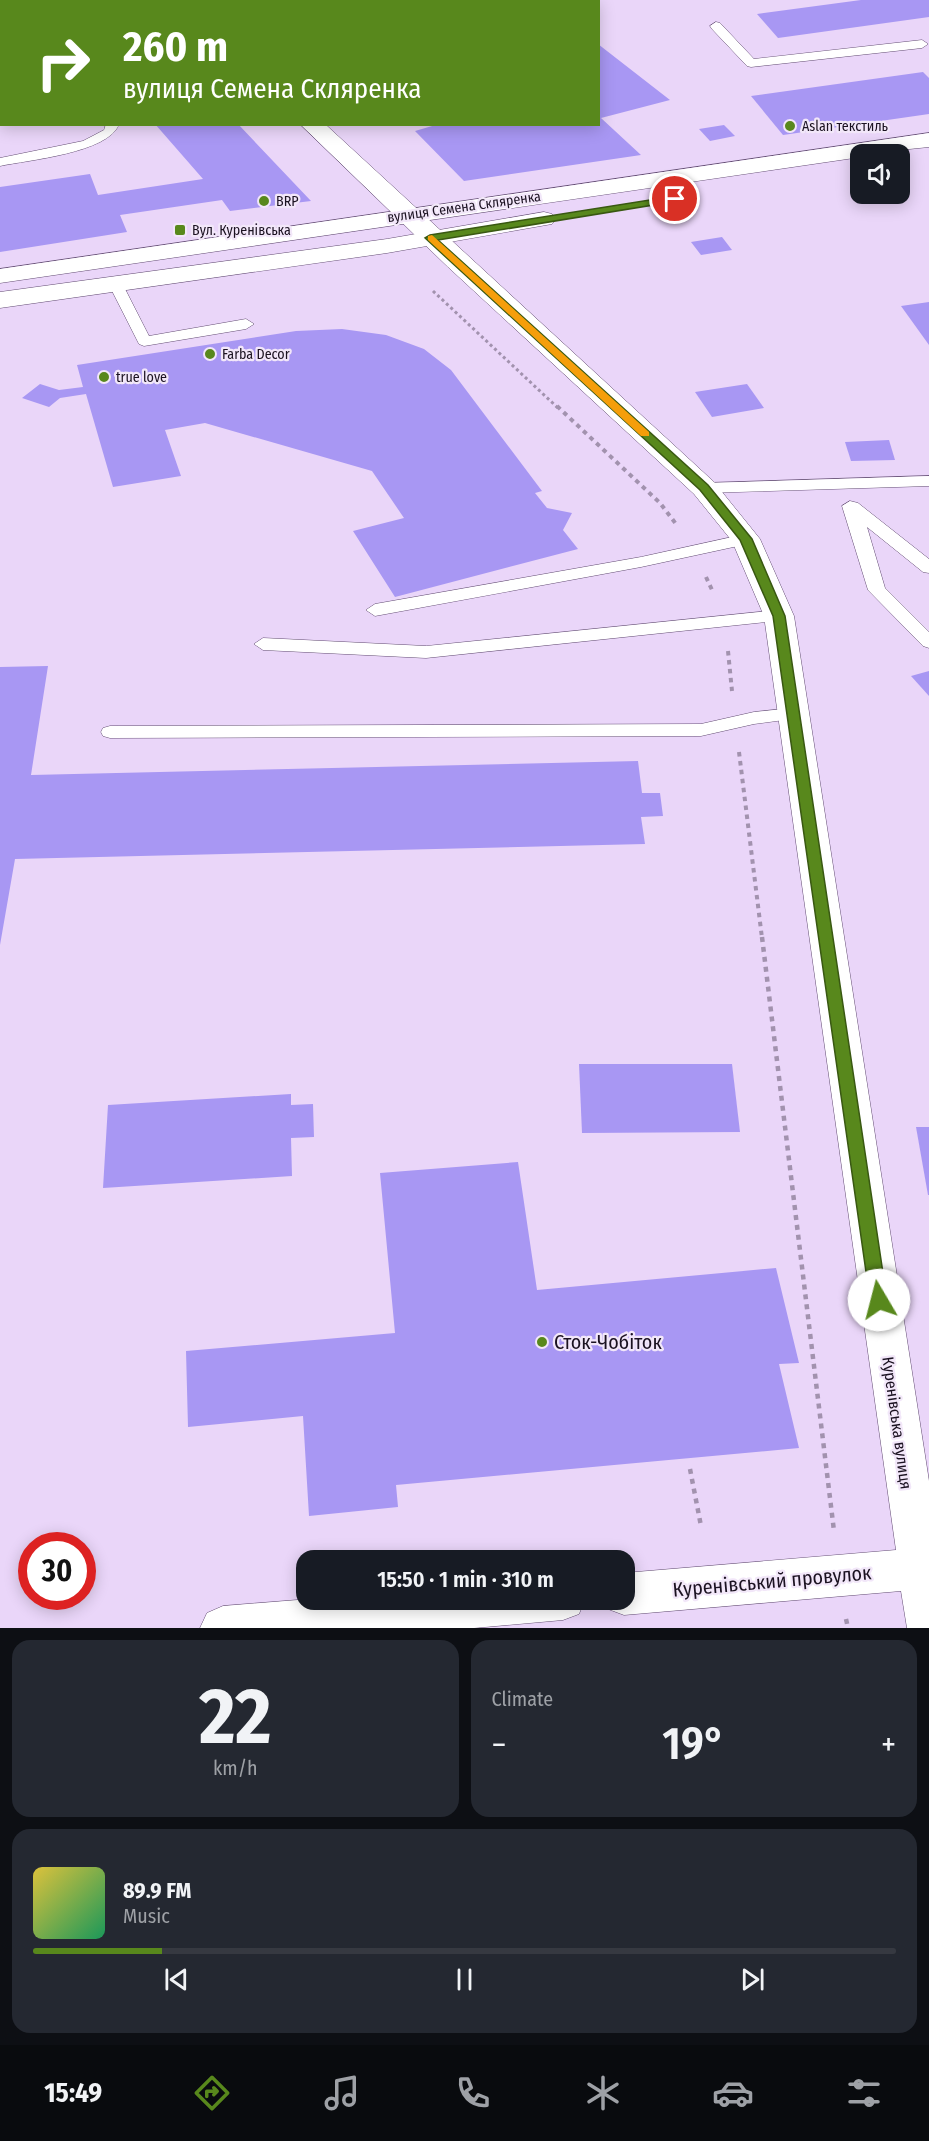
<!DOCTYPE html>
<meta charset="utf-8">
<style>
body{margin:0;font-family:"Fira Sans Condensed",sans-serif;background:#242831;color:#f1f3f6;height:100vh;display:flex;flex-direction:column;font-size:22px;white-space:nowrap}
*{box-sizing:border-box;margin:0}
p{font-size:20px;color:#9ea1a6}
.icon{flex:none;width:33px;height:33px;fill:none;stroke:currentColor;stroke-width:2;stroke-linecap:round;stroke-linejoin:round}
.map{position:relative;height:1628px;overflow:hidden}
.side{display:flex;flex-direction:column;gap:12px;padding:12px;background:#0d0f14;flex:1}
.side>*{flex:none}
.banner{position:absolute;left:0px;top:0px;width:600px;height:126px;box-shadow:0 3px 15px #0003;background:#58881c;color:#fff;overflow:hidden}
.fabs{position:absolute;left:850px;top:144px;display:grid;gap:12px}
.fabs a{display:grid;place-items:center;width:60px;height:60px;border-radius:12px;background:#171b24;box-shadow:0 3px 15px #0003;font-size:30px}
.speed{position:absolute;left:18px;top:1532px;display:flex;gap:12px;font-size:30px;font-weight:700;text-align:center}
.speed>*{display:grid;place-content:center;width:78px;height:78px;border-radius:50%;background:#171b24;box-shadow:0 3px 15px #0003;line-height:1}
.speed .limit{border:9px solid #d22;background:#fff;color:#111}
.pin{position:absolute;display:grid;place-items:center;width:51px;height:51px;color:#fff;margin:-26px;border:3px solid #fff;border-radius:50%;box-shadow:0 2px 6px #0007}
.me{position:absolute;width:66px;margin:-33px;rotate:352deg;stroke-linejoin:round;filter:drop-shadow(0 0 4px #0008)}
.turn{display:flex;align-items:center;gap:21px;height:126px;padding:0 24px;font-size:27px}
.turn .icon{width:78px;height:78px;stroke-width:2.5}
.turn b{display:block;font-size:42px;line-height:51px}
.big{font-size:45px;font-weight:600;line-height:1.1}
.side .widget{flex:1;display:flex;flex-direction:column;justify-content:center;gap:9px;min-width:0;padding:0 21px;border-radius:18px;background:#242831}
.side .dial{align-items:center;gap:0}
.dial b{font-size:78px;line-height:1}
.song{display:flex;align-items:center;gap:18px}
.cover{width:72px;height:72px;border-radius:9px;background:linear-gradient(135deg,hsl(50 70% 55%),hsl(150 70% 35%))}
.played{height:6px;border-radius:3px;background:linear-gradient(90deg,#58881c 15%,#363941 15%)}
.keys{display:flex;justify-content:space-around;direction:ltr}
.heat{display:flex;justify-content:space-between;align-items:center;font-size:33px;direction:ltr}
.side .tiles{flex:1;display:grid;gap:12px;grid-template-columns:1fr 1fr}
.widget:last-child{grid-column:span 2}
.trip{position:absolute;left:296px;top:1550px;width:339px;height:60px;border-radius:18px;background:#171b24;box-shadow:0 3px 15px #0003;font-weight:600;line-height:60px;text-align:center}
.tabs{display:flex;height:96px;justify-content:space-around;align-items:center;background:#090b0e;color:#9ea1a6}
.tabs .icon{width:42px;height:42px}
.tabs .active{color:#58881c}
.tabs b{font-size:27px;color:#f1f3f6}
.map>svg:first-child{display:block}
</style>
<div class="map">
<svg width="929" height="1628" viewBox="0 0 929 1628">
<rect width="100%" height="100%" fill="#ead6f9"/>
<g fill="#a897f3">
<polygon points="861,0 929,0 929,17 778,38 757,14"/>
<polygon points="598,44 670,100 601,118 641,155 464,181 415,131 439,124 598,124"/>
<polygon points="923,72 929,78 929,114 783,135 751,96"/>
<polygon points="155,124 238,124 311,201 230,211 222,200 120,215 127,232 0,252 0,187 90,174 98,195 203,179"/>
<polygon points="724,125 735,136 710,141 699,129"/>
<polygon points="722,237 732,250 701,255 691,242"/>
<polygon points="929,302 929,345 901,306"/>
<polygon points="342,329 386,335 424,349 451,370 542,491 535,493 547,508 572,513 563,530 578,549 395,597 353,531 404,518 372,471 205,423 165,430 181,476 113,487 86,394 60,398 49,407 22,398 40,384 59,390 83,387 77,365 296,331"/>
<polygon points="747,384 764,408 712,417 695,392"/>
<polygon points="889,440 895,460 851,461 845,442"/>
<polygon points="48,666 31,775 638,761 642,793 660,793 663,816 641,817 645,844 15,859 0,945 0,667"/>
<polygon points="929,671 929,696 911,676"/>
<polygon points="579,1064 732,1064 740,1132 582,1133"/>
<polygon points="291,1094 291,1105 313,1104 314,1137 291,1138 292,1176 103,1188 108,1105"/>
<polygon points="916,1127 929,1127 929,1195 928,1195"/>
<polygon points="518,1162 537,1290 776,1268 799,1363 779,1364 799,1448 396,1485 398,1507 309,1516 303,1416 188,1427 186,1351 395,1333 380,1173"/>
</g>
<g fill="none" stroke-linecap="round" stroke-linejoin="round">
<defs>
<g id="service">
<polygon points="716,22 720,23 754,59 922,40 928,44 922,48 751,67 747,66 712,29 710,26"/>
<rect x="0" y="68" width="2" height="8"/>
<path d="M106,124H119C109,153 28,160 0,166V158L83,141L104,130Z"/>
<polygon points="115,279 122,283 149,336 246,319 254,324 246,329 144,346 139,344 108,283"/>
<polygon points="929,476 929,486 704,493 696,488 704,483"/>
<polygon points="850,501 858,503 929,559 929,573 923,572 867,527 885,588 929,632 929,648 923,646 868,590 842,506"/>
<polygon points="746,534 752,535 755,539 752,543 641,567 375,616 366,610 375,604 641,557"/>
<polygon points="779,610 785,612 788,616 785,620 426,658 263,650 254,644 263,638 426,646"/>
<polygon points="792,708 799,710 801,714 799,718 754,724 701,736 110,738 103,736 101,732 103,728 110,726 701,724 754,712"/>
</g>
<g id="minor">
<polygon points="176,0 196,0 197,2 176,2"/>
<polygon points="300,124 325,124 714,482 760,539 794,616 929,1481 929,1628 907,1628 901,1591 624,1615 608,1609 604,1599 624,1599 624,1573 896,1550 764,616 732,541 694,494 448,267"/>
<polygon points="310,1599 585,1599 579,1614 563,1620 474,1628 200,1628 207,1613 223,1606"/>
</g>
<g id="primary">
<polygon points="929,133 929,147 861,154 861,157 0,283 0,269"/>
<polygon points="544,212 552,214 556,219 552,224 387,253 0,308 0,292 387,239"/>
</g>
</defs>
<use href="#service" stroke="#634d73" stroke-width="1"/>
<use href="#minor" stroke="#634d73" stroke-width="1"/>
<use href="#primary" stroke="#634d73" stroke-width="1"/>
<polyline stroke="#a292ae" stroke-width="3" stroke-dasharray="3 3" stroke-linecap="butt" points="433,291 558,408"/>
<g stroke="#a292ae" stroke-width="4" stroke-dasharray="4.5 4.5" stroke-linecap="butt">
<polyline points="557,406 660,503 676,524"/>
<polyline points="706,577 713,592"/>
<polyline points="728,651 732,691"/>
<polyline points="739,752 762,938"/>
</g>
<g stroke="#a292ae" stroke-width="4.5" stroke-dasharray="5 5" stroke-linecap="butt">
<polyline points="762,937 834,1531"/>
<polyline points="690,1469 701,1526"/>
<polyline points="846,1619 848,1628"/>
</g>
<use href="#service" fill="#fff" fill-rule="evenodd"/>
<use href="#minor" fill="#fff" fill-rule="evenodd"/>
<use href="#primary" fill="#fff" fill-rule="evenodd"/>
</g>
<polygon fill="#58881c" stroke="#395812" stroke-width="1.5" points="675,196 678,197 678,201 438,240 708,485 752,539 785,616 887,1300 884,1305 873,1305 870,1300 773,616 740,540 700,490 425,238 430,235"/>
<polygon fill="#f59e0b" points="432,235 649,432 649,436 641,436 428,240 428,236"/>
<g fill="#58881c" stroke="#f2e7f9" stroke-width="2">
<circle cx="790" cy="126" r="6"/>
<circle cx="264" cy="201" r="6"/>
<rect x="174" y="224" width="12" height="12" rx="3"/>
<circle cx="210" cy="354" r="6"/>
<circle cx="104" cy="377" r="6"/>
<circle cx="542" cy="1342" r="6"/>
</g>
<g text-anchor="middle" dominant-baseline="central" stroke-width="4.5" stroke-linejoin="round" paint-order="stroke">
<g font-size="14" fill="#1b1221" stroke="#f2e7f9" text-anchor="start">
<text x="802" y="126">Aslan текстиль</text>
<text x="276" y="201">BRP</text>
<text x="192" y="230">Вул. Куренівська</text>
<text x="222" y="354">Farba Decor</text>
<text x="116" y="377">true love</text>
</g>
<g font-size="14" fill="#1b1221" stroke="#f2e7f9">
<text transform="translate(464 207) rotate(-8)">вулиця Семена Скляренка</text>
</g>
<g font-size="16" fill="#1b1221" stroke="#f2e7f9">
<text transform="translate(897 1423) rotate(82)">Куренівська вулиця</text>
</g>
<g font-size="20" fill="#1b1221" stroke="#f2e7f9" text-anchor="start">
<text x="554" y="1342">Сток-Чобіток</text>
</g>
<g font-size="20" fill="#1b1221" stroke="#f2e7f9">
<text transform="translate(772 1581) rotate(-5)">Куренівський провулок</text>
</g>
</g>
</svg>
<div class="fabs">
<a><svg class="icon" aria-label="sound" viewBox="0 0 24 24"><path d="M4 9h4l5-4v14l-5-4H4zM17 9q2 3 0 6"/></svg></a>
</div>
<div class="speed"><div class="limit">30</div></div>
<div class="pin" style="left:675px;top:199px;background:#d93025"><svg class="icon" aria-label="arrive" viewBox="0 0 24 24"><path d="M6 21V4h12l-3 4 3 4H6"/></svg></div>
<svg class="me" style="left:879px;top:1300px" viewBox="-20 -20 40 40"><circle r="19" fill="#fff"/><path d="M0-13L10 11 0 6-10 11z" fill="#58881c"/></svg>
<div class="trip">15:50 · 1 min · 310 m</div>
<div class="banner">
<div class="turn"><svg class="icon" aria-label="right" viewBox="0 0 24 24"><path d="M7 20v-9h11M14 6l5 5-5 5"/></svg><div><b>260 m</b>вулиця Семена Скляренка</div></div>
</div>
</div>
<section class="side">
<div class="tiles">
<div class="widget dial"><b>22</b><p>km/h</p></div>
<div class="widget"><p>Climate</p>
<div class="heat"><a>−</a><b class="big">19°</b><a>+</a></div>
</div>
<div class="widget">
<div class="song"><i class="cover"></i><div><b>89.9 FM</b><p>Music</p></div></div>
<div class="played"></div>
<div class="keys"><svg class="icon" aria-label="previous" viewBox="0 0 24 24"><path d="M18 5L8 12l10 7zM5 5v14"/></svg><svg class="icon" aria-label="pause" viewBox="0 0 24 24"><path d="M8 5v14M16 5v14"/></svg><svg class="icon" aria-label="next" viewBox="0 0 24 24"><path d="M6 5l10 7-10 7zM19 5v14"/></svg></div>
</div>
</div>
</section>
<nav class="tabs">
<b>15:49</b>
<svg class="icon active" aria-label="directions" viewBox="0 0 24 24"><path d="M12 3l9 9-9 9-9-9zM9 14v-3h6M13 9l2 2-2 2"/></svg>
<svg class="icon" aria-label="music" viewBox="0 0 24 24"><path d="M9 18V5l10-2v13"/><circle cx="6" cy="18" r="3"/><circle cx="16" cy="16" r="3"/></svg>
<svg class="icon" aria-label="phone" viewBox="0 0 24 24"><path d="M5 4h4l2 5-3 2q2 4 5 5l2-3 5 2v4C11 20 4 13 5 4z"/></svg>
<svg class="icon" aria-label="climate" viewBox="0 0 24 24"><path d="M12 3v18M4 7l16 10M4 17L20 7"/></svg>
<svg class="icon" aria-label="car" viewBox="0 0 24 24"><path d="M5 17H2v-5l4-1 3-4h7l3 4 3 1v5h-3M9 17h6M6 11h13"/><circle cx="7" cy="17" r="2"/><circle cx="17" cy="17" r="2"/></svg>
<svg class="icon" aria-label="filters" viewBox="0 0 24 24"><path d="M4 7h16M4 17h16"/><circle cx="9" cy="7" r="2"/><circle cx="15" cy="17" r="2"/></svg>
</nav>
